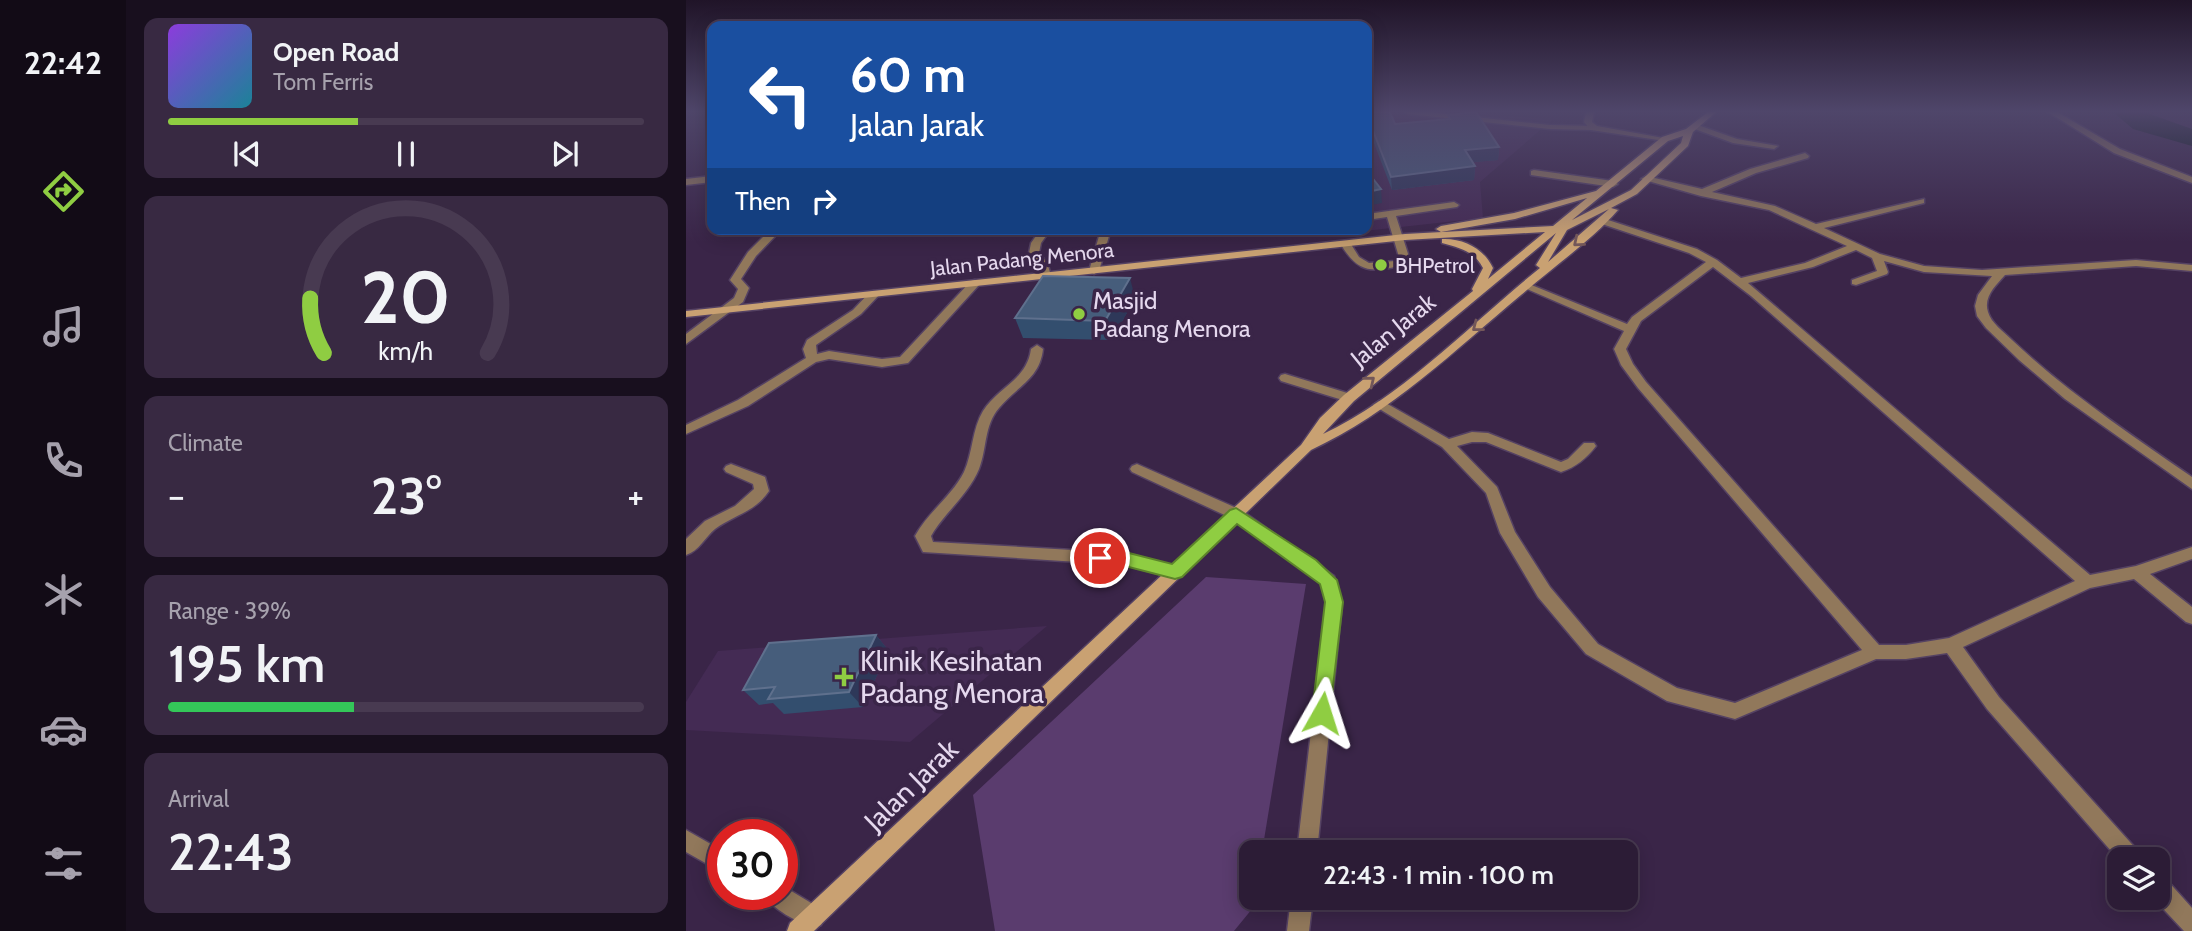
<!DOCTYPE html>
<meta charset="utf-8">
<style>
body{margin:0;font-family:Cabin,sans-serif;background:#382942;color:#f1f3f6;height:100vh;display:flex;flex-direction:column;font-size:26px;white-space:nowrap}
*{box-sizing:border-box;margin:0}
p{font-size:23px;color:#a6a1ad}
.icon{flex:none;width:38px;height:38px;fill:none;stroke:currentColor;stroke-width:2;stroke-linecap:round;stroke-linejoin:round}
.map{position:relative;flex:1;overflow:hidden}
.details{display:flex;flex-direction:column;gap:18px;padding:18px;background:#180f1e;width:560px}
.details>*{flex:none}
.banner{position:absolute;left:21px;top:21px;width:665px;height:214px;border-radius:14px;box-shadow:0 4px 18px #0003,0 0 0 2px #483a51;background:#1a4fa0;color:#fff;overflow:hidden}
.controls{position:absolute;left:1421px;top:847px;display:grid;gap:14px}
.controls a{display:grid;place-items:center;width:63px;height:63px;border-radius:14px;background:#2c1c36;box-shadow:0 4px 18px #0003,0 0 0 2px #483a51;font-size:35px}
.speed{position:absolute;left:21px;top:819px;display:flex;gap:14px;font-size:35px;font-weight:700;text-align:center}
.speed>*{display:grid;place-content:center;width:91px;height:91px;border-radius:50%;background:#2c1c36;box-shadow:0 4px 18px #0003,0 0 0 2px #483a51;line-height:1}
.speed .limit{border:10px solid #d22;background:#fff;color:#111}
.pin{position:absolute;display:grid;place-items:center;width:60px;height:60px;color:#fff;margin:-30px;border:4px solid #fff;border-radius:50%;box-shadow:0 2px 7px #0007}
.me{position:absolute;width:77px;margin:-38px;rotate:6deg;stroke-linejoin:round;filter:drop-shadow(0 0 5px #0008)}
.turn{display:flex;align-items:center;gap:24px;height:147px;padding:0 28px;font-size:32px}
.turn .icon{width:91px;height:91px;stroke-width:2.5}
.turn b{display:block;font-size:49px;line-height:60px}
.then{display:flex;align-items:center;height:66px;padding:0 28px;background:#0003;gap:14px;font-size:26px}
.big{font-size:52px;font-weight:600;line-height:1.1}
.details .widget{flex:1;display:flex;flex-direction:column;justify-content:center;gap:10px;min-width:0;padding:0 24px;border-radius:14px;background:#382942}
.details .dial{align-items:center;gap:0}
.dial svg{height:182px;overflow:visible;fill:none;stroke:#483a51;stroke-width:7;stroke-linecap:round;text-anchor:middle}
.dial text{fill:#f1f3f6;stroke:none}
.song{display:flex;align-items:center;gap:21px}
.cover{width:84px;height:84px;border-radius:10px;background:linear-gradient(135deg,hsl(270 70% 55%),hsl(190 70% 35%))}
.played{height:7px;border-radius:4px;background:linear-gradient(90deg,#8fcd42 40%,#483a51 40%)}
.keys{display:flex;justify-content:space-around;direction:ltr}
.heat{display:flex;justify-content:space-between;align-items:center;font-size:38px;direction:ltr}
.charge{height:10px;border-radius:5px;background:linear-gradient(90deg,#34c759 39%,#483a51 0)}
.trip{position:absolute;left:553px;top:840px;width:399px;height:70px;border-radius:14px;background:#2c1c36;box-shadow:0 4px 18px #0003,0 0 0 2px #483a51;font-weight:600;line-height:70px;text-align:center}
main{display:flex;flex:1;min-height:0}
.tab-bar{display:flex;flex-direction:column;width:126px;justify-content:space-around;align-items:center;background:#120b16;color:#a6a1ad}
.tab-bar .icon{width:49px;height:49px}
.tab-bar .on{color:#8fcd42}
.tab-bar b{font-size:32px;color:#f1f3f6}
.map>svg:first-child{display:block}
</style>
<main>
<nav class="tab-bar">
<b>22:42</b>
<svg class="icon on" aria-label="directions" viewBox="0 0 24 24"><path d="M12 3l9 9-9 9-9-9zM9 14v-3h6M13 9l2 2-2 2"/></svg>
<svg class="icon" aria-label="music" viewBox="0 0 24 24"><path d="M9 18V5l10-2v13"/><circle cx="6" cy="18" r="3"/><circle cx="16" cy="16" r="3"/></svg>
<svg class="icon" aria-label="phone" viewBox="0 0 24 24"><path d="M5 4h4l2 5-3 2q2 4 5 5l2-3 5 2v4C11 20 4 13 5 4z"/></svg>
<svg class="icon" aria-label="climate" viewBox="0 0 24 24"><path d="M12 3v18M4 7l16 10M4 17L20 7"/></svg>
<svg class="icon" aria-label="car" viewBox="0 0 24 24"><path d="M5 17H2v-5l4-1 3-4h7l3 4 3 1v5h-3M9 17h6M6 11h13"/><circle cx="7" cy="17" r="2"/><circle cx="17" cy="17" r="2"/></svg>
<svg class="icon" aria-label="filters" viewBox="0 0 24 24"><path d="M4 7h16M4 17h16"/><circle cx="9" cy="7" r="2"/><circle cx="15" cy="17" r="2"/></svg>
</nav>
<section class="details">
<div class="widget">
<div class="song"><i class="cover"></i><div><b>Open Road</b><p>Tom Ferris</p></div></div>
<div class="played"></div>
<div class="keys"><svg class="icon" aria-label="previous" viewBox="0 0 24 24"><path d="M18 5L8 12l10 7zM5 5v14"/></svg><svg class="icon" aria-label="pause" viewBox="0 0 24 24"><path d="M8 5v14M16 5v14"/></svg><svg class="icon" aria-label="next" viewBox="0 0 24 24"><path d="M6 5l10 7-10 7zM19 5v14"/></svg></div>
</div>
<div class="widget dial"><svg viewBox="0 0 100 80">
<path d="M14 69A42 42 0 1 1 86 69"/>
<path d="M14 69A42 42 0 0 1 8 45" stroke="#8fcd42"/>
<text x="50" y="56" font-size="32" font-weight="700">20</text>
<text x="50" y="72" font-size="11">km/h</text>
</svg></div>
<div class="widget"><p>Climate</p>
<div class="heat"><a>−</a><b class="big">23°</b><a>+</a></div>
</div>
<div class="widget"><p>Range · 39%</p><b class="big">195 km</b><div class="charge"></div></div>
<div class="widget"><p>Arrival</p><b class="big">22:43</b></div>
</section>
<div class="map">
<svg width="1506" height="931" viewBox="0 0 1506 931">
<rect width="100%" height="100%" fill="#3a2548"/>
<g fill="#442b54">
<polygon points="681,112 784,112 866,120 794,182 797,218 651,234 649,229 681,229"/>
<polygon points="361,626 224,742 0,730 0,702 32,651"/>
</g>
<polygon fill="#5a3c6e" points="520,577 620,584 576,852 565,852 566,909 548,931 309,931 287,795"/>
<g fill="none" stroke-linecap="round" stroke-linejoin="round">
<polygon fill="#061716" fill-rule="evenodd" points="1427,112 1458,112 1506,129 1506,146 1447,129"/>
<defs>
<g id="lane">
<polygon points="718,112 742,112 864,125 908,126 912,128 908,130 864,129 722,114"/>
<polygon points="848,170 927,181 932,184 927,187 845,175 845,171"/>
<path d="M768,202L773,205L771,207L710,216L723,257L717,265C684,273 672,273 654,243L663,241L673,257L683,263L709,261L713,257L701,217L681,220V214Z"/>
</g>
<g id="street">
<polygon points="900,112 908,112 906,122 911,126 983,139 979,141 905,130 898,122"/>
<polygon points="1362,112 1371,112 1434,149 1506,177 1506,183 1428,153"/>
<polygon points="1009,124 1051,139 1092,146 1088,149 1047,143 1006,128 1006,124"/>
<path d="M1119,153L1123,156L1122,158L1070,173L1026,192L1089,206L1130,224L1238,199V203L1138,228L1194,254L1238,266L1296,270L1450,260L1506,265V271L1450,266L1319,275C1310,285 1297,297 1302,312C1305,323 1318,332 1326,340C1381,392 1444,434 1506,477V489L1379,399L1333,360L1300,328L1291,316L1289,306L1292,295L1306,276L1238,272L1198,261L1202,272L1201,274L1170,285L1166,284V280L1191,271L1186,258L1170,250L1127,267L1062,283L1404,575L1450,566L1506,547V559L1464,574L1506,607V624L1500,622L1448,579L1404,588L1277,647L1313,697L1453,852L1456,859L1433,860L1301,709L1261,653L1220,659H1190L1049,719L981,701L900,654L852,597L814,533L800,493L756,447L687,405L693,401L698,402L763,439L786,432L802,433L875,462L882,459L898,443H908L910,446C900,459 890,467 875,472L800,442H786L771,446L811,487L829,532L864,587L912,644L991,688L1049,703L1176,650L952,388L935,365L928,349L938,331L834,286L839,283L843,284L941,324L946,317L1020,262L1003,253L913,223V219L916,218L1011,249L1031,260L1055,278L1119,263L1161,246L1083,210L1015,196L955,179L960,176L1016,189L1064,169ZM1027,267L1065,296L1389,581L1263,638L1220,645H1193L960,382L947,364L940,349L955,321Z"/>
<polygon points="26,176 26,182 0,185 0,179"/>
<polygon points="85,229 96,229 70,256 55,279 63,288 57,302 0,344 0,334 48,298 52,289 44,280 62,252"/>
<polygon points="355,229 365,229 355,243 353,253 361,262 365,276 360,279 355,276 351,263 343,253 345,243"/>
<polygon points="415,229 425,229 413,271 408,274 403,271"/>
<polygon points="289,280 294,283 293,285 222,363 196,367 143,359 130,362 62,406 0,434 0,425 52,400 120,358 117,349 121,340 167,310 184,292 188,291 194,294 175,314 130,345 131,354 143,351 196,359 214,357 285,281"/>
<path d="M351,345L357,349C354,379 330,387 313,408C298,425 301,449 293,469C283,493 262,510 248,531L245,536L247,542L439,553L495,568L497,572L495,576L489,578L439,565L237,552L229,536C242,512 266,496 278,472C287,452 286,429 297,411C312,387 341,380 345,349Z"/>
<polygon points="599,374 668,395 669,398 663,402 595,381 593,378 595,375"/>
<path d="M45,464L79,477L83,491C69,512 48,515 29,529C19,537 13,551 0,555V539L19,521L49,506L68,489L67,484L40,472L38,469L40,466Z"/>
<polygon points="451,464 555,510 648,576 656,602 631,852 611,852 640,602 635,583 545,518 446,472 444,469 446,466"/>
<polygon points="0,830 37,851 37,873 0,852"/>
<polygon points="1472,876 1480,879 1506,908 1506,931 1498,931 1467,898 1472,898"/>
<path d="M97,886L135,909L138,917L135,925L127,928C112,922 85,909 78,894H96Z"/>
<polygon points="605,898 627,898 623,931 601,931"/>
</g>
<path id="secondary" d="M1022,112H1030L1007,132L1002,146L951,194L925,208L932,210C904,242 867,267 835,295C768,351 706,412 625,450L128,931H101L104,923L615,445L634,418L658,395L787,291L786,289L797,268C788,251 774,248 756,243V239C778,238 798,249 807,268L802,279L859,232L719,240L0,317V311L719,234L867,226L901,198L829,219L755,232L750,229L755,226L828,213L910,191L976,137L1000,129ZM997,136L995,143L945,190L886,220L982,141ZM923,209L862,262L881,230ZM870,233L850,265L854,268C784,324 719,395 637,434L668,401Z"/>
</defs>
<use href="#lane" stroke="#554263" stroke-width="3"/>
<use href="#street" stroke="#554263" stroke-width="3"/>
<use href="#secondary" stroke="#554263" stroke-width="3"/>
<use href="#lane" fill="#91785b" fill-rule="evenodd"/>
<use href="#street" fill="#91785b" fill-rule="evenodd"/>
<use href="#secondary" fill="#c9a172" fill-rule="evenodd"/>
</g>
<g fill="#334e6e">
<polygon points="681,112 709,124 762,119 762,115 813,147 812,160 786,162 789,166 788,180 706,190 681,125"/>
<polygon points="449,298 426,340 337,338 329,318"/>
<polygon points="190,635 202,650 177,707 98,714 87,703 73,705 57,690"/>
</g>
<g fill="#2e3859">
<polygon points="813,147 812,160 778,163 779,150"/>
<polygon points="789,166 788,180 706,190 705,177"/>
<polygon points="695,189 696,203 681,206 681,192"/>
<polygon points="444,278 449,298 426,340 419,321"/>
<polygon points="190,635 202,650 177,707 163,692"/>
</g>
<g fill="#465d7b" stroke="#5f708d" stroke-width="2">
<polygon points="681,112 704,112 709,124 764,119 762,115 790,112 813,147 779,150 789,166 705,177 681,115"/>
<polygon points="681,171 695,189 681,192"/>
<polygon points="357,276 444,278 419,321 329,318"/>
<polygon points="190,635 163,692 82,699 89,687 57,690 83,643"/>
</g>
<defs><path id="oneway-chevron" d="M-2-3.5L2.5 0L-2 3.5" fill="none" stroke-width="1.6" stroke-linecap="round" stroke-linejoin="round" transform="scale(1.75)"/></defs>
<g stroke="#735759">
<use href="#oneway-chevron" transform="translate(892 242) rotate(140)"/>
<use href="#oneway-chevron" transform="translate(791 327) rotate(142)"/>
<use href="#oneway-chevron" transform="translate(684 381) rotate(-39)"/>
</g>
<linearGradient id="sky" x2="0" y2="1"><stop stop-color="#201428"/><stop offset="0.46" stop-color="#4f466a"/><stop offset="1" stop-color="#4f466a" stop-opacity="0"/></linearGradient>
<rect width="1506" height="242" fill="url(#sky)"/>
<polygon fill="#8fcd42" stroke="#5d852b" stroke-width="2" points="550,508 630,560 651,580 657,602 643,720 636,723 629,720 626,713 639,602 634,584 551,524 496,577 489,579 439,566 414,564 405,558 414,551 439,552 486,564 544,510"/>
<g fill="#8fcd42" stroke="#3a2548" stroke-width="2.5">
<circle cx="695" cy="265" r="7"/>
<circle cx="393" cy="314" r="7"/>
<path d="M154.5 666.5h7v7h7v7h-7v7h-7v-7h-7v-7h7z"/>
</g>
<g text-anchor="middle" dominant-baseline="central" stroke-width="7" stroke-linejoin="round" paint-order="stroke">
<g font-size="21" fill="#e5d8ee" stroke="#3a2548">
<text transform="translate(336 259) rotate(-6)">Jalan Padang Menora</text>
</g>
<g font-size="21" fill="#e5d8ee" stroke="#3a2548" text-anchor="start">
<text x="709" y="265">BHPetrol</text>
</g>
<g font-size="24" fill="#e5d8ee" stroke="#3a2548" text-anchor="start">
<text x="407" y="300">Masjid<tspan x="407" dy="28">Padang Menora</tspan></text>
</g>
<g font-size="24" fill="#e5d8ee" stroke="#3a2548">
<text transform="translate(707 330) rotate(-39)">Jalan Jarak</text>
</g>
<g font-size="28" fill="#e5d8ee" stroke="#3a2548" text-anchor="start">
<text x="174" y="661">Klinik Kesihatan<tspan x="174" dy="32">Padang Menora</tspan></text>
</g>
<g font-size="28" fill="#e5d8ee" stroke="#3a2548">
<text transform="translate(225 785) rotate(-44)">Jalan Jarak</text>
</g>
</g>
</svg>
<div class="controls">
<a><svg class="icon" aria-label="layers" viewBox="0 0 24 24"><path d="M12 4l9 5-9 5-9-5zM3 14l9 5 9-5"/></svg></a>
</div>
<div class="speed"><div class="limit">30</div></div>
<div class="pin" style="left:414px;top:558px;background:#d93025"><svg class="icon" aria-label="arrive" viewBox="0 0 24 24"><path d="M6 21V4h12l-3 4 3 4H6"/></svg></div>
<svg class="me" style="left:636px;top:713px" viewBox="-20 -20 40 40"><path d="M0-17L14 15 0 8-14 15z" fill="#8fcd42" stroke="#fff" stroke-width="4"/></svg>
<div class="trip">22:43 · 1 min · 100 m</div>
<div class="banner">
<div class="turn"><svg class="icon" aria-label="left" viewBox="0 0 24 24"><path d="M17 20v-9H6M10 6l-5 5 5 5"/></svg><div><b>60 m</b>Jalan Jarak</div></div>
<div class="then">Then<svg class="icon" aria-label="right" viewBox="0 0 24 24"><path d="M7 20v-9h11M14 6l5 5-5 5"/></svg></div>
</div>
</div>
</main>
